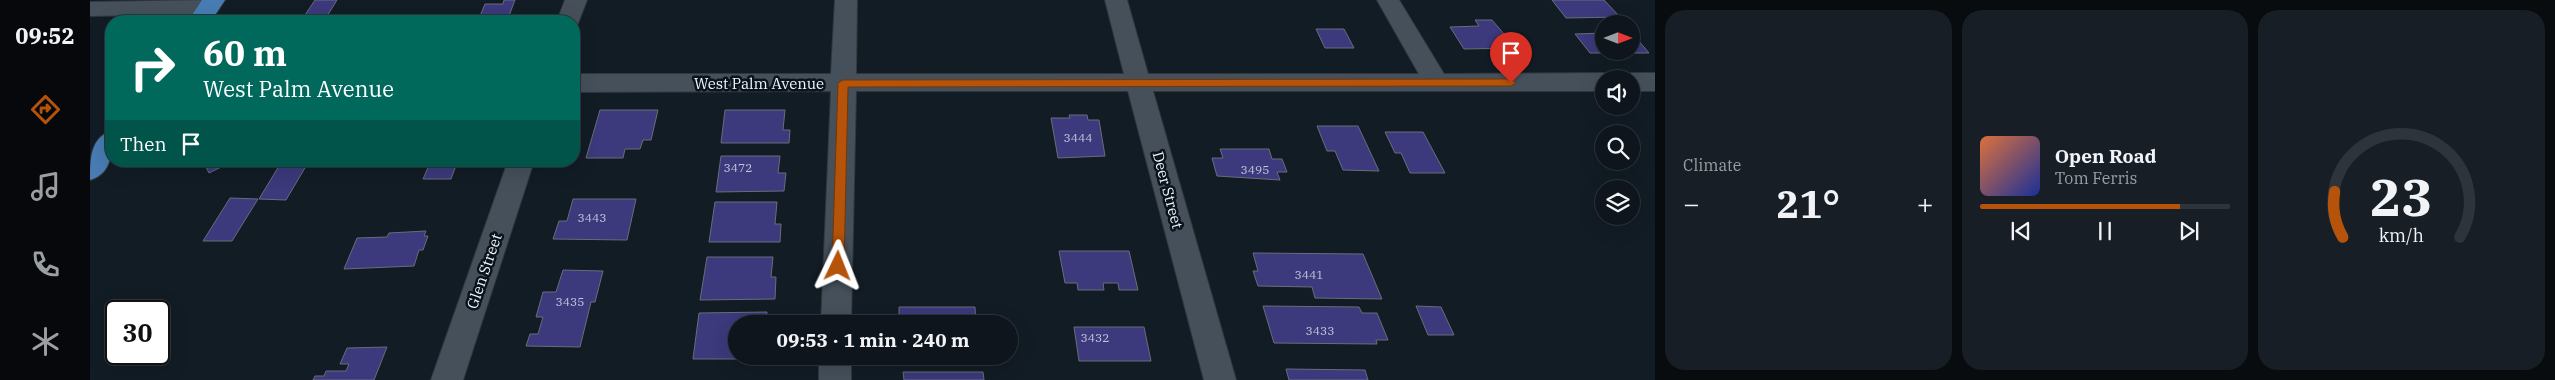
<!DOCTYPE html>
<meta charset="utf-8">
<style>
body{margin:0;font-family:"IBM Plex Serif",serif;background:#171e25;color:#f1f3f6;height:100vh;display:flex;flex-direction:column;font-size:19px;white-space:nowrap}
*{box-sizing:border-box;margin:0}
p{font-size:16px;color:#9b9fa3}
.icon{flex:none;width:28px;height:28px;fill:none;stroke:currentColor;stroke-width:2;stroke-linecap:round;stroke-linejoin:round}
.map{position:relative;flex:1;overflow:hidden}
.panel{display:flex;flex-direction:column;gap:10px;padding:10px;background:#080c0f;width:900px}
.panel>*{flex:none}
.banner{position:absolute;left:15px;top:15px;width:475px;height:152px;border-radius:20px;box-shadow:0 5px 20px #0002,0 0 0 1px #2e343b;background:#00695c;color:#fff;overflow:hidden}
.needle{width:32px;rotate:90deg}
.fabs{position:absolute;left:1505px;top:15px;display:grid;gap:10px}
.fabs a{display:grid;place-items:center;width:45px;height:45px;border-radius:50%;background:#0e151c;box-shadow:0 5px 20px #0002,0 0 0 1px #2e343b;font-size:25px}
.speed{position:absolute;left:15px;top:300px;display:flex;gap:10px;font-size:25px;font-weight:700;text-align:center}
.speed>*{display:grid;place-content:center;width:65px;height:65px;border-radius:50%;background:#0e151c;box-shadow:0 5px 20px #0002,0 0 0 1px #2e343b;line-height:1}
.speed .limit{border:2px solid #111;border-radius:8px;background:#fff;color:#111}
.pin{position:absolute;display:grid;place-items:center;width:42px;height:42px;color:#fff;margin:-51px -21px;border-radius:50% 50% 50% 0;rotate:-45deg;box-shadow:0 0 5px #0007}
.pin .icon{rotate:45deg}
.me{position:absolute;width:55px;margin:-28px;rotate:2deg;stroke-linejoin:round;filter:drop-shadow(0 0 4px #0008)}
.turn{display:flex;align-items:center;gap:18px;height:105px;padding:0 15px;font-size:22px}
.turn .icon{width:65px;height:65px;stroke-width:2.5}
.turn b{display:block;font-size:35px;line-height:42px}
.then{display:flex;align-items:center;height:48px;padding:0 15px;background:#0003;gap:10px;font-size:19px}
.big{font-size:38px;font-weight:800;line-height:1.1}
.panel .widget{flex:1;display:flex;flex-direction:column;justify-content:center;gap:8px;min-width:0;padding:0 18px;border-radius:20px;background:#171e25}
.panel .dial{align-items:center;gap:0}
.dial svg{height:130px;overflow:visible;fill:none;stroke:#2e343b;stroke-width:7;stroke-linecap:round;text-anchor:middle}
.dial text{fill:#f1f3f6;stroke:none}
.song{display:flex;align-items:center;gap:15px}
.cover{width:60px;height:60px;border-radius:8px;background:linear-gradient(135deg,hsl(20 70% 55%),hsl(230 70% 35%))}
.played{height:5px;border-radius:2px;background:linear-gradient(90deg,#b45309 80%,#2e343b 80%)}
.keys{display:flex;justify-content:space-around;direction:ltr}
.heat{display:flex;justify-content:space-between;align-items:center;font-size:28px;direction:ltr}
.panel .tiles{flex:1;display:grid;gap:10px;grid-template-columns:repeat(3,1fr)}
.trip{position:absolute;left:638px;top:315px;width:290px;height:50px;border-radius:25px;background:#0e151c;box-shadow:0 5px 20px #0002,0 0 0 1px #2e343b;font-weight:800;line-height:50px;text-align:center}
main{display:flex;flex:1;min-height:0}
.tabs{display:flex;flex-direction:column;width:90px;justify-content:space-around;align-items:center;background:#06080b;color:#9b9fa3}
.tabs .icon{width:35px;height:35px}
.tabs .current{color:#b45309}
.tabs b{font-size:22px;color:#f1f3f6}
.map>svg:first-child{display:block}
</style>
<main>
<nav class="tabs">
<b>09:52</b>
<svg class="icon current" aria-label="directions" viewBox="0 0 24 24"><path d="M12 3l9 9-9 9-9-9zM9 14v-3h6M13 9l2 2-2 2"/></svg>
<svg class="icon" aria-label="music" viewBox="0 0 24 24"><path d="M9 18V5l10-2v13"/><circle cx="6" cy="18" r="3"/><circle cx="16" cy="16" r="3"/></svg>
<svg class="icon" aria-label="phone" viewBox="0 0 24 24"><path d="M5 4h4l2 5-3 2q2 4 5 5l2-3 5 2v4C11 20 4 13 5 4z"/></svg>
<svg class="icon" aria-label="climate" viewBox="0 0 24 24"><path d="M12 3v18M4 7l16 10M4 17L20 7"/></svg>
</nav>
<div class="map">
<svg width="1565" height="380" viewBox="0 0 1565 380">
<rect width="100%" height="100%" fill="#121c25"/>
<g fill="#3c397c" stroke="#6b6c7a">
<polygon points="225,0 247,0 234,21 211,21"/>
<polygon points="414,0 425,0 417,21 388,21 395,4 413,4"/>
<polygon points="1462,0 1514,0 1530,17 1476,18"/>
<polygon points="352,16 371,16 368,21 349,21"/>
<polygon points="175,18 210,18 208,21 173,21"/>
<polygon points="1385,20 1402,20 1426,48 1374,49 1360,27 1389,26"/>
<polygon points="1226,29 1254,29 1264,48 1235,48"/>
<polygon points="1514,33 1514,51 1541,51 1542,33 1559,53 1500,53 1485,34"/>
<polygon points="510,110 568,110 561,140 553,140 550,149 535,149 533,158 496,158"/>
<polygon points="635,110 695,110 693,130 700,130 699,143 631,143"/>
<polygon points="979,115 997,115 998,120 1009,120 1015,156 968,158 961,118 980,118"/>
<polygon points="1227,126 1268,126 1289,171 1253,170 1245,151 1237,151"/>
<polygon points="1295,132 1333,132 1355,173 1320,173 1311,153 1305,153"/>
<polygon points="1130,149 1179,149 1182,159 1192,159 1197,172 1187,172 1190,180 1127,176 1122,158 1133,158"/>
<polygon points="631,156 690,156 688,173 696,173 694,191 626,192"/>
<polygon points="113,161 143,161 119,173"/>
<polygon points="192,161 219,161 196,200 169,199"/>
<polygon points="340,163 367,163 361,179 333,179"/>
<polygon points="140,198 168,199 142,241 113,241"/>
<polygon points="483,199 546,199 537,240 463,239 469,221 477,221"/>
<polygon points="625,202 687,202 685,224 691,224 690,242 619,242"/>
<polygon points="336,231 334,236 338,236 333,250 329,250 324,266 254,269 267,238 297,237 299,233"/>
<polygon points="969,251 1039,251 1048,290 1029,290 1028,283 1013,283 1014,290 988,290 987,283 975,283"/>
<polygon points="1163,253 1273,254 1292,299 1225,298 1222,287 1168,286 1163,271 1168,271"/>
<polygon points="617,257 683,257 681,277 686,277 685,299 610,300"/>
<polygon points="473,270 513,271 505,302 501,302 490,347 436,346 440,334 448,334 453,317 446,317 453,292 466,292"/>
<polygon points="1173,306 1269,307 1272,313 1287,313 1298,340 1286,340 1287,344 1184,343"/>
<polygon points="1326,306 1351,307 1364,335 1338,335"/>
<polygon points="809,307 885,307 886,324 809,324"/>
<polygon points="677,312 676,324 646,324 646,356 673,356 673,359 603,359 609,313"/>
<polygon points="984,327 1054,327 1061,361 989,361"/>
<polygon points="297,347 284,380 223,380 225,376 234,376 236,371 256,371 259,364 250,364 257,348"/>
<polygon points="1196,369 1275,370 1278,380 1199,380"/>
<polygon points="813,372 893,372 894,380 814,380"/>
</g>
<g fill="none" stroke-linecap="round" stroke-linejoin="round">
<defs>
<g id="minor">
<polygon points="120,0 127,2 130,7 127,12 119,14 0,16 0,2"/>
<polygon points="475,0 497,0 487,26 484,27 484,21 467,21"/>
<polygon points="745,0 767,0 766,74 1034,74 1015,0 1037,0 1058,74 1329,74 1287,0 1309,0 1354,74 1514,73 1524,79 1514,79 1514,91 1063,91 1146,380 1114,380 1038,91 766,91 761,324 731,324 741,91 484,92 484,74 741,74"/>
<polygon points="1541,73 1565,73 1565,91 1541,91 1541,79 1531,79"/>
<polygon points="418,161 444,161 373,380 341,380"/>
<rect x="729" y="356" width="32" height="24"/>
</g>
<g id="major">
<polygon points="112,0 135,0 121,21 98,21"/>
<path d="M21,131C22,151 23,173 0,180C0,160 0,138 21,131Z"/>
</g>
</defs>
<use href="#minor" stroke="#31373d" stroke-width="2"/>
<use href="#major" stroke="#31373d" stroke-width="2"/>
<use href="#minor" fill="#45505b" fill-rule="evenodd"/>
<use href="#major" fill="#487cb3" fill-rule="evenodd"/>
</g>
<polygon fill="#b45309" stroke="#753606" points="1421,79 1426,83 1421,86 758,87 754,266 748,271 742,266 748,83 753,80"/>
<g text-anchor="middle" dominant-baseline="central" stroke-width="5" stroke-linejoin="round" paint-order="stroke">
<g font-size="12" fill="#c2c6db">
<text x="988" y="137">3444</text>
<text x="648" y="167">3472</text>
<text x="1165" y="169">3495</text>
<text x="502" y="217">3443</text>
<text x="1219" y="274">3441</text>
<text x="480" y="301">3435</text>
<text x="1230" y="330">3433</text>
<text x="1005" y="337">3432</text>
</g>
<g font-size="15" fill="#eef5fb" stroke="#0a131b">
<text x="669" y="83">West Palm Avenue</text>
<text transform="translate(1078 190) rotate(75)">Deer Street</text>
<text transform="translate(394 271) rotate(-71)">Glen Street</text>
</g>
</g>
</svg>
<div class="fabs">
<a><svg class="needle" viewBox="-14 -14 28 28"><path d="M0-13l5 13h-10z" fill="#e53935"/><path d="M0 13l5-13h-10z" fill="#9b9fa3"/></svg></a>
<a><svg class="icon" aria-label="sound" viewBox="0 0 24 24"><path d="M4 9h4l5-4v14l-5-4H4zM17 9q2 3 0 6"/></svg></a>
<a><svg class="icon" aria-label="search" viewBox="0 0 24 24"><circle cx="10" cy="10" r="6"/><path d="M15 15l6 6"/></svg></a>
<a><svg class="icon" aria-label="layers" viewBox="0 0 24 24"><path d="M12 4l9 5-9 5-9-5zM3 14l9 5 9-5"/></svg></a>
</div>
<div class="speed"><div class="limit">30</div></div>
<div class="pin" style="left:1421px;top:83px;background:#d93025"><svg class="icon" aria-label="arrive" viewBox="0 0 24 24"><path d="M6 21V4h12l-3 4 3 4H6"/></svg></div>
<svg class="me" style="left:748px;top:266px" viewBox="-20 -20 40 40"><path d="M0-17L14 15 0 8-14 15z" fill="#b45309" stroke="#fff" stroke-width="4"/></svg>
<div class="trip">09:53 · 1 min · 240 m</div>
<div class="banner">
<div class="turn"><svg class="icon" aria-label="right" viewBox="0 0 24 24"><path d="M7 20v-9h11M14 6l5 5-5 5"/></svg><div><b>60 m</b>West Palm Avenue</div></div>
<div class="then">Then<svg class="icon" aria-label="arrive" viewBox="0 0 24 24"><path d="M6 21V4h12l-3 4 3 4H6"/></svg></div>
</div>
</div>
<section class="panel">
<div class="tiles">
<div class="widget"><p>Climate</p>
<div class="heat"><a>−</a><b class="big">21°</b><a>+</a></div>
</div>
<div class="widget">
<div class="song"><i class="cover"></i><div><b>Open Road</b><p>Tom Ferris</p></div></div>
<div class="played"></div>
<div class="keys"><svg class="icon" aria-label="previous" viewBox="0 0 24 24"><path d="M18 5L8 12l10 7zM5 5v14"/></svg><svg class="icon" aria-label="pause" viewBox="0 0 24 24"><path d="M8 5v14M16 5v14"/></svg><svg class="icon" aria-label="next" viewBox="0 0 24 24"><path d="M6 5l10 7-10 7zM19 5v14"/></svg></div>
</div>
<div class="widget dial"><svg viewBox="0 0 100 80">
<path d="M14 69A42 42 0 1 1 86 69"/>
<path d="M14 69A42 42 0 0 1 9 41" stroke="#b45309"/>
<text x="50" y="56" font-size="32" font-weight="700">23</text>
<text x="50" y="72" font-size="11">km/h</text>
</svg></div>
</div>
</section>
</main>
